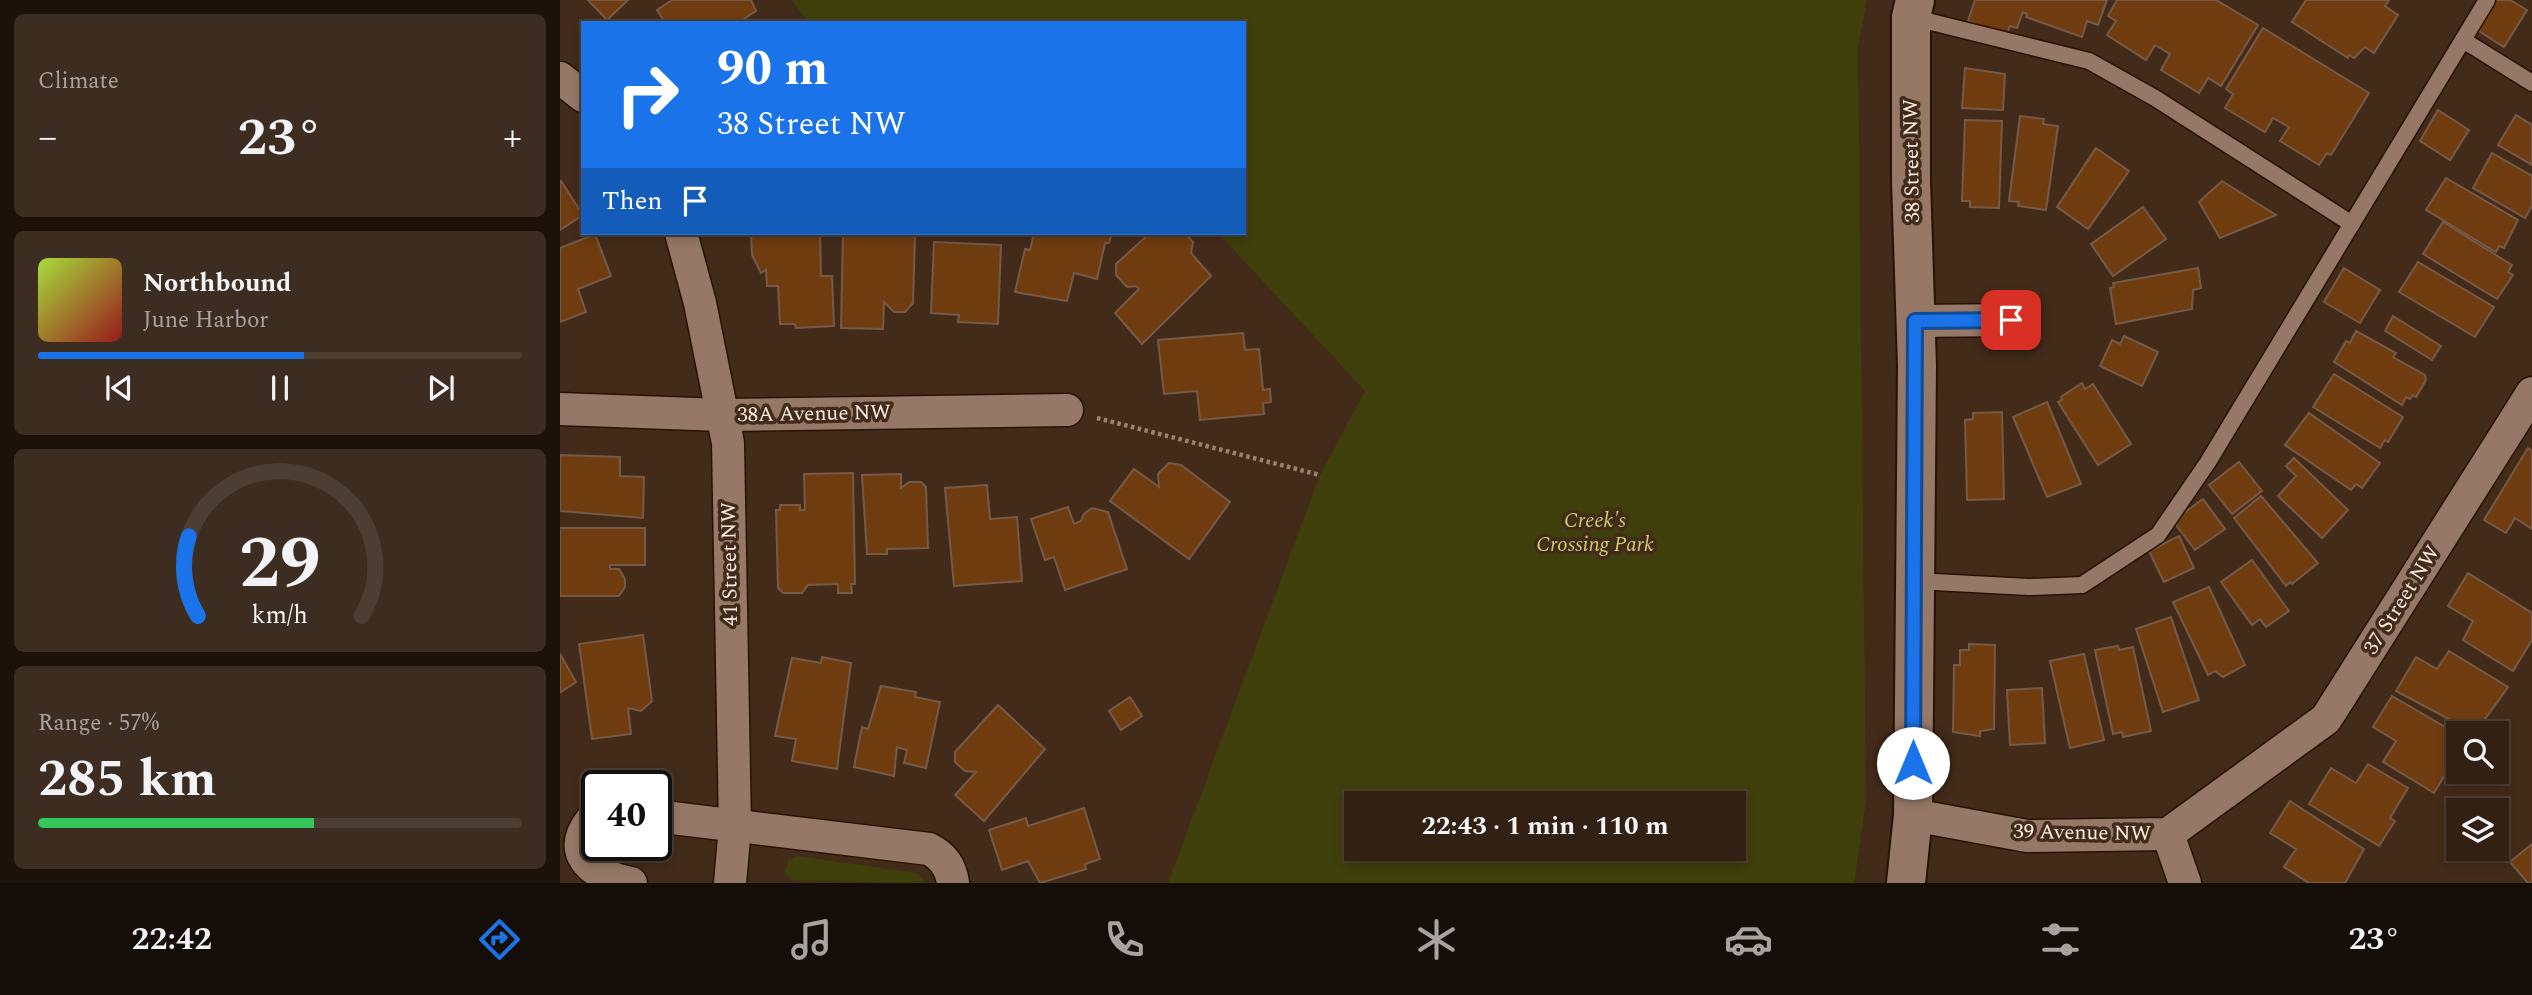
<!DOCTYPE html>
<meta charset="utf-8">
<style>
body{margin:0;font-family:Spectral,serif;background:#3d2d21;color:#f1f3f6;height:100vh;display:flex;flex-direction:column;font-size:26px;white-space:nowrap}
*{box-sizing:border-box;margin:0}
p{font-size:23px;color:#a8a3a0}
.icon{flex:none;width:38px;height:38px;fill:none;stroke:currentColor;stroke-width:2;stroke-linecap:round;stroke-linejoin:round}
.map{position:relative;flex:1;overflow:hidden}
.panel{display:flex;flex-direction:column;gap:14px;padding:14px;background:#1c120a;width:560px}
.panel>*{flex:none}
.banner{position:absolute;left:21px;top:21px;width:665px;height:214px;border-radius:0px;box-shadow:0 4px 10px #0003,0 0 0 2px #4d3e33;background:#1a73e8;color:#fff;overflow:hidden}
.fabs{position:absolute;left:1886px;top:721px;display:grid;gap:14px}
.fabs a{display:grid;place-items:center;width:63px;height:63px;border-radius:0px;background:#322013;box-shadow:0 4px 10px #0003,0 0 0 2px #4d3e33;font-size:35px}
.speed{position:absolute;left:21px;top:770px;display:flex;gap:14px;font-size:35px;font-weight:700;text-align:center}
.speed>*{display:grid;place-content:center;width:91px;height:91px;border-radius:50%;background:#322013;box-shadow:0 4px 10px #0003,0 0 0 2px #4d3e33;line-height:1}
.speed .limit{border:4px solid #111;border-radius:10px;background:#fff;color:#111}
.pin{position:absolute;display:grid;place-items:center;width:60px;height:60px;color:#fff;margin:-30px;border-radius:14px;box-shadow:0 4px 10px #0006}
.me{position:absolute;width:77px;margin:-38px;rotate:0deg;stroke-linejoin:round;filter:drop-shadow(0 0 5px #0008)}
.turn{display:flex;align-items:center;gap:24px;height:147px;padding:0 21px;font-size:32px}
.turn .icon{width:91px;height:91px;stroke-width:2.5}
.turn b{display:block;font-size:49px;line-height:60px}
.then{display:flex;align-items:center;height:66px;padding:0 21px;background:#0003;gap:14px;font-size:26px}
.big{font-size:52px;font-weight:700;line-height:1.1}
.panel .card{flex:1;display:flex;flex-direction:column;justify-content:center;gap:10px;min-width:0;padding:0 24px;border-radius:10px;background:#3d2d21}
.panel .dial{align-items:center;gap:0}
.dial svg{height:182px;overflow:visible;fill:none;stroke:#4d3e33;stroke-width:7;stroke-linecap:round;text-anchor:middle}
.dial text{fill:#f1f3f6;stroke:none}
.song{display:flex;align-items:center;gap:21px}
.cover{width:84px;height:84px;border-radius:10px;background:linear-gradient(135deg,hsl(80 70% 55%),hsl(0 70% 35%))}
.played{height:7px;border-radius:4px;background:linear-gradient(90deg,#1a73e8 55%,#4d3e33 55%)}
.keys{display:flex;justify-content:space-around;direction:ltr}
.heat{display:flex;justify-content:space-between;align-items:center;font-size:38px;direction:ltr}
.charge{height:10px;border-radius:5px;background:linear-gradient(90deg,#34c759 57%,#4d3e33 0)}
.trip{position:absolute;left:784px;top:791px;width:402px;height:70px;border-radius:0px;background:#322013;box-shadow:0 4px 10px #0003,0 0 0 2px #4d3e33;font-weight:700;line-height:70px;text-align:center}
.dock{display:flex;height:112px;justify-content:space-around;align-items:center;background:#140d08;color:#a8a3a0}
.dock .icon{width:49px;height:49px}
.dock .current{color:#1a73e8}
.dock b{font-size:32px;color:#f1f3f6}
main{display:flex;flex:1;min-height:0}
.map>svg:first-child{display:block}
</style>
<main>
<section class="panel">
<div class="card"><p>Climate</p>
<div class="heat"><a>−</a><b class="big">23°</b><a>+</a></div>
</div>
<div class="card">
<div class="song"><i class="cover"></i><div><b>Northbound</b><p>June Harbor</p></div></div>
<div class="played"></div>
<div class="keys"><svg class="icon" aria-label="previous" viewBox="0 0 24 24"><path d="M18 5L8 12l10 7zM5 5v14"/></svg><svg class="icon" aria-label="pause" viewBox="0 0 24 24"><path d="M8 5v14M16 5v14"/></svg><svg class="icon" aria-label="next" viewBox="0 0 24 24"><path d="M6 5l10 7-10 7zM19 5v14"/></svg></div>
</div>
<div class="card dial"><svg viewBox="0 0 100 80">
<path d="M14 69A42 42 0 1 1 86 69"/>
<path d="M14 69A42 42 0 0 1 10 34" stroke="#1a73e8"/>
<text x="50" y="56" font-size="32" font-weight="700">29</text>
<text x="50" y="72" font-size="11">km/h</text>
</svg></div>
<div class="card"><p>Range · 57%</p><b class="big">285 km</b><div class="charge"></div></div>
</section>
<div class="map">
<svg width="1972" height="883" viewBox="0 0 1972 883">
<rect width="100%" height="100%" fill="#432b19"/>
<g fill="#3e3f0a" fill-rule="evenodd">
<path d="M232,0H1307L1298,48L1306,802L1294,883H608L760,475L805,391L658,233H684V23H249ZM796,803H1174V849H796Z"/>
<polygon points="96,838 113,845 111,859 103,863 54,857 48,855 44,847 96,845"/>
<polygon points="237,856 357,873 366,883 233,881 225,874 228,860"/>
</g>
<g fill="#6f3c10" stroke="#755a47" stroke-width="2">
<polygon points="28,0 68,0 47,20"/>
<polygon points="112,0 191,0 196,11 178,23 100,23 104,21 97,10"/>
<polygon points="1415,0 1547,0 1538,25 1527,21 1522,37 1466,17 1467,14 1463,12 1457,28 1450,26 1446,35 1408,21"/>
<polygon points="1557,0 1656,0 1698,25 1661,86 1648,78 1639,93 1601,70 1610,54 1595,45 1586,60 1547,35 1556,21 1548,16"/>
<polygon points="1746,0 1829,0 1825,6 1838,15 1814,53 1805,47 1794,58 1789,55 1788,58 1732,22"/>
<polygon points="1927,0 1950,0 1967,10 1944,47 1911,26"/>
<polygon points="1703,28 1809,93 1771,155 1767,153 1759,165 1720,141 1729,127 1713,118 1705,132 1665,108 1673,94 1666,89"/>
<polygon points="1405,68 1445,74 1443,110 1402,108"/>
<polygon points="1878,110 1909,130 1890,160 1860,141"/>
<polygon points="1956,115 1972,125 1972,165 1938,145"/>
<polygon points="1460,116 1484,119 1483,124 1498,126 1486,210 1458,206 1459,202 1449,201"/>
<polygon points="1405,120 1442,121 1439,208 1410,207 1410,201 1402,201"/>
<polygon points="1536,148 1569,171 1528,229 1497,207"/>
<polygon points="1932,153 1972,176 1972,206 1965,218 1913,188"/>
<polygon points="1886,178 1958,220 1944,248 1939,246 1936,252 1866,210"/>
<polygon points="1,181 23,215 0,230 0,182"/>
<polygon points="1662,181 1716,215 1660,238 1639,202"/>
<polygon points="1583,207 1606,239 1553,276 1531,244"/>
<polygon points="1883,222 1952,265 1948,272 1953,275 1937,299 1863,254"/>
<polygon points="191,233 260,233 261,276 272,276 274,326 236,328 235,324 220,324 218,286 207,286 206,270 201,273 192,255"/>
<polygon points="474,233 552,233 549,243 545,243 537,279 514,273 507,301 455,292 465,249 470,250"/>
<polygon points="590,233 625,233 633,242 631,253 651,276 582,344 555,313 579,289 576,286 567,287 556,275 556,264"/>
<polygon points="35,234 51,276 18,289 26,312 0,322 0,248"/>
<polygon points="283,234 355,236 353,303 345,312 334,312 324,302 323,329 281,328"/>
<polygon points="374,242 441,245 438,324 398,322 399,315 371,313"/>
<polygon points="1858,262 1934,307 1915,337 1839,292"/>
<polygon points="1638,268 1641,288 1633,290 1632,309 1556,324 1550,288 1554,287 1553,283"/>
<polygon points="1784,268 1820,290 1800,323 1764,302"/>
<polygon points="1833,316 1881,346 1872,360 1825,331"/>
<polygon points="1796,331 1836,353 1833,357 1865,375 1866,380 1856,397 1853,395 1850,399 1846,397 1842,405 1774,362 1786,341 1790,343"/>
<polygon points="683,333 685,350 699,349 703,390 710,389 711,402 703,403 704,414 640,420 637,391 604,394 598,340"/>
<polygon points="1564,336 1598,352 1582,386 1540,366 1552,340 1560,344"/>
<polygon points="1774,374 1843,417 1828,442 1825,440 1820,448 1753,407"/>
<polygon points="1522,383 1525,389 1533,384 1571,444 1538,465 1498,402 1502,400 1501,397"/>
<polygon points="1487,402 1521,484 1487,497 1453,417"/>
<polygon points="1442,412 1444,499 1407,500 1405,420 1413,419 1413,413"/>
<polygon points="1749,413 1820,463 1802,488 1796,484 1791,490 1725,445"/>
<polygon points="1968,448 1972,451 1972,529 1955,518 1946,533 1924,520"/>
<polygon points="0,455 60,457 60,476 84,477 83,518 0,511"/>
<polygon points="1734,458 1788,510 1762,538 1718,496 1736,476 1726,466"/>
<polygon points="1679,462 1702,491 1672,514 1649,485"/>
<polygon points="609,463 621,465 670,502 629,559 550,501 574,469 599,487 598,474"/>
<polygon points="293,473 295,584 291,584 292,593 278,593 278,584 248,585 242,593 223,593 218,588 216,510 220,510 220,505 240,505 240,510 245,510 244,474"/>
<polygon points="341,474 341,488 349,482 361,482 366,487 368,548 327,549 327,554 307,554 302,475"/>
<polygon points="427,485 430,519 457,517 462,581 394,586 385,488"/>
<polygon points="1701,496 1758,563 1732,584 1730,582 1726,586 1674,518"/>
<polygon points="1643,499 1665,529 1635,550 1613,521"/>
<polygon points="508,507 514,524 521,521 524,514 532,508 548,512 567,569 505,590 494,557 485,560 471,519"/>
<polygon points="0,528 85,528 85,565 50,565 50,569 59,569 65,579 65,587 59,596 0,596"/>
<polygon points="1619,536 1634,568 1604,582 1589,551"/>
<polygon points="1692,560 1729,611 1706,627 1700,619 1692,625 1661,582"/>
<polygon points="1908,573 1972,613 1972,640 1953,671 1903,640 1913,621 1888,606"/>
<polygon points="1649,587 1685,665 1663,677 1655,671 1648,675 1613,602"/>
<polygon points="1611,617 1639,700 1603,712 1576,629"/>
<polygon points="83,635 92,701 81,711 68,708 71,734 32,739 19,644"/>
<polygon points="1409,644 1435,645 1434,729 1420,731 1420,736 1393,732 1394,665 1400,665 1400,650 1409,650"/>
<polygon points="1558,646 1559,650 1573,647 1591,731 1563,737 1562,732 1553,734 1535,650"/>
<polygon points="1889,651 1948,687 1915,733 1836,691 1856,657 1877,669"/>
<polygon points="0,654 16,682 1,692 0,690"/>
<polygon points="1524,654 1544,740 1510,748 1490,661"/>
<polygon points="262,657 291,663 277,769 232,761 236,739 215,736 232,658 261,663"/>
<polygon points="321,686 356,692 355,697 380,702 366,768 344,763 347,750 337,747 334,776 294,767 302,727 308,729"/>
<polygon points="1482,688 1485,743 1450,745 1447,690"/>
<polygon points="1832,696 1899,735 1899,752 1874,793 1823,762 1836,741 1813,727"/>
<polygon points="570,697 582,716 561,730 549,711"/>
<polygon points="438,705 485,749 424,821 395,795 416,772 405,771 395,762 395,752"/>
<polygon points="1808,764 1848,788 1830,818 1835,821 1819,846 1749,804 1771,768 1796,783"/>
<polygon points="1730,801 1804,849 1785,883 1749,883 1724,867 1736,849 1710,833"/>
<polygon points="524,808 540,859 525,864 526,869 480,883 468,861 442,870 429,830 466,818 468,826"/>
<polygon points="1972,844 1972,883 1968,883 1950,862"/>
</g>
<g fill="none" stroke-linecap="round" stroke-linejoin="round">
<defs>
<g id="lane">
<polyline points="1351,17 1529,61 1595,98 1792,224"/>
<polyline points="1903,40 1972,83"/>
<polyline points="1355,581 1469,587 1522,585 1598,535 1648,462 1927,0"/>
</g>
<g id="street">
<polyline points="0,78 23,96"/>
<polyline points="121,233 140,303 168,443 175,827 170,883"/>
<polyline points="1355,321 1451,320"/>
<polyline points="0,409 162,415 507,410"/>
<path d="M37,814C0,851 32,876 71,883"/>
<polyline points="1353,815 1467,836 1608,834 1766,719 1972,393"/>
<path d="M96,816L369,849C383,856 391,867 393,883"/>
<polyline points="1608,834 1625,883"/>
</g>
<polyline id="secondary" points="1346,883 1353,815 1357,366 1351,181 1351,17 1355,0"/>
</defs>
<use href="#lane" stroke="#281203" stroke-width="19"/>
<use href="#street" stroke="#281203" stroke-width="35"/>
<use href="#secondary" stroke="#281203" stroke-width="42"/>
<polyline stroke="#978374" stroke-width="4.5" stroke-dasharray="3.5 3.5" stroke-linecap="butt" points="537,418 760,475"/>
<use href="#lane" stroke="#957865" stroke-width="16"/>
<use href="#street" stroke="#957865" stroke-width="32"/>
<use href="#secondary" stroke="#957865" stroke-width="38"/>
</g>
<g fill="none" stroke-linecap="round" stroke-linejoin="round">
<defs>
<polyline id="route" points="1353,763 1355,321 1451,320"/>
</defs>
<use href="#route" stroke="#114b97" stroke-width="18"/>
<use href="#route" stroke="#1a73e8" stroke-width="12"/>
</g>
<g text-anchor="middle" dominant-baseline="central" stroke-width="7" stroke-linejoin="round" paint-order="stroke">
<g font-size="21" fill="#fae9df" stroke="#432b19">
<text transform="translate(1352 161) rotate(-91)">38 Street NW</text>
<text transform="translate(254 414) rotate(-1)">38A Avenue NW</text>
<text transform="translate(170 564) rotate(-91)">41 Street NW</text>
<text transform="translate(1842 600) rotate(-58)">37 Street NW</text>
<text transform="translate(1522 833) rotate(1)">39 Avenue NW</text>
</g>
<g font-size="21" font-style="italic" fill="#cccf6f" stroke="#432b19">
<text x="1035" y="521">Creek's<tspan x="1035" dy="24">Crossing Park</tspan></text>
</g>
</g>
</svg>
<div class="fabs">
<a><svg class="icon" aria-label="search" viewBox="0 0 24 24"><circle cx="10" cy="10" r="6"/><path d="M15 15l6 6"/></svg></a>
<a><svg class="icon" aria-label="layers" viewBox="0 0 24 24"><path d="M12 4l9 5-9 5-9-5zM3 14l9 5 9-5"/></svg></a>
</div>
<div class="speed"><div class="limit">40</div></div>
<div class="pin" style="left:1451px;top:320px;background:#d93025"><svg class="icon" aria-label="arrive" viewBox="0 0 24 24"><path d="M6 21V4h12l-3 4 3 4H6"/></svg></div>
<svg class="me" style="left:1353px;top:763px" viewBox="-20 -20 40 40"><circle r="19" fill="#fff"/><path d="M0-13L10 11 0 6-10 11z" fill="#1a73e8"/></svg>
<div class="trip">22:43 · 1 min · 110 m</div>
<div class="banner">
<div class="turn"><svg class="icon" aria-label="right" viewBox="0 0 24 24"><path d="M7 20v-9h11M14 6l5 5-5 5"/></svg><div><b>90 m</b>38 Street NW</div></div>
<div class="then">Then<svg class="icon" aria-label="arrive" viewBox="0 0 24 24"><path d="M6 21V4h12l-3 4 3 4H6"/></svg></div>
</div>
</div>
</main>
<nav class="dock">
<b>22:42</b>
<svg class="icon current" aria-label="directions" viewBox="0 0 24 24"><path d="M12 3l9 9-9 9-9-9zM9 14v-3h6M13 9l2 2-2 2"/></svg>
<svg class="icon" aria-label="music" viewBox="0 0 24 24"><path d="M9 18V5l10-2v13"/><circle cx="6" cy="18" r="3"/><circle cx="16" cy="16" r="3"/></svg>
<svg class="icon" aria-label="phone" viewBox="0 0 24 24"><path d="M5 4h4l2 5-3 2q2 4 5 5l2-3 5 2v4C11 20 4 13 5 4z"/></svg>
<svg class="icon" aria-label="climate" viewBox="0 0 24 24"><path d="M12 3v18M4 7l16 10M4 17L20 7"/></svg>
<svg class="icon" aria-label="car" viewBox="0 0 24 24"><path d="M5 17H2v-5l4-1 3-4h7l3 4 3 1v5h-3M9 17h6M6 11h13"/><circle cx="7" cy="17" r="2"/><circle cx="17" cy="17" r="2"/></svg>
<svg class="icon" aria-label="filters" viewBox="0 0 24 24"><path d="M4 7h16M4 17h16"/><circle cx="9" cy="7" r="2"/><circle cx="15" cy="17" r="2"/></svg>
<b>23°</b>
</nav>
